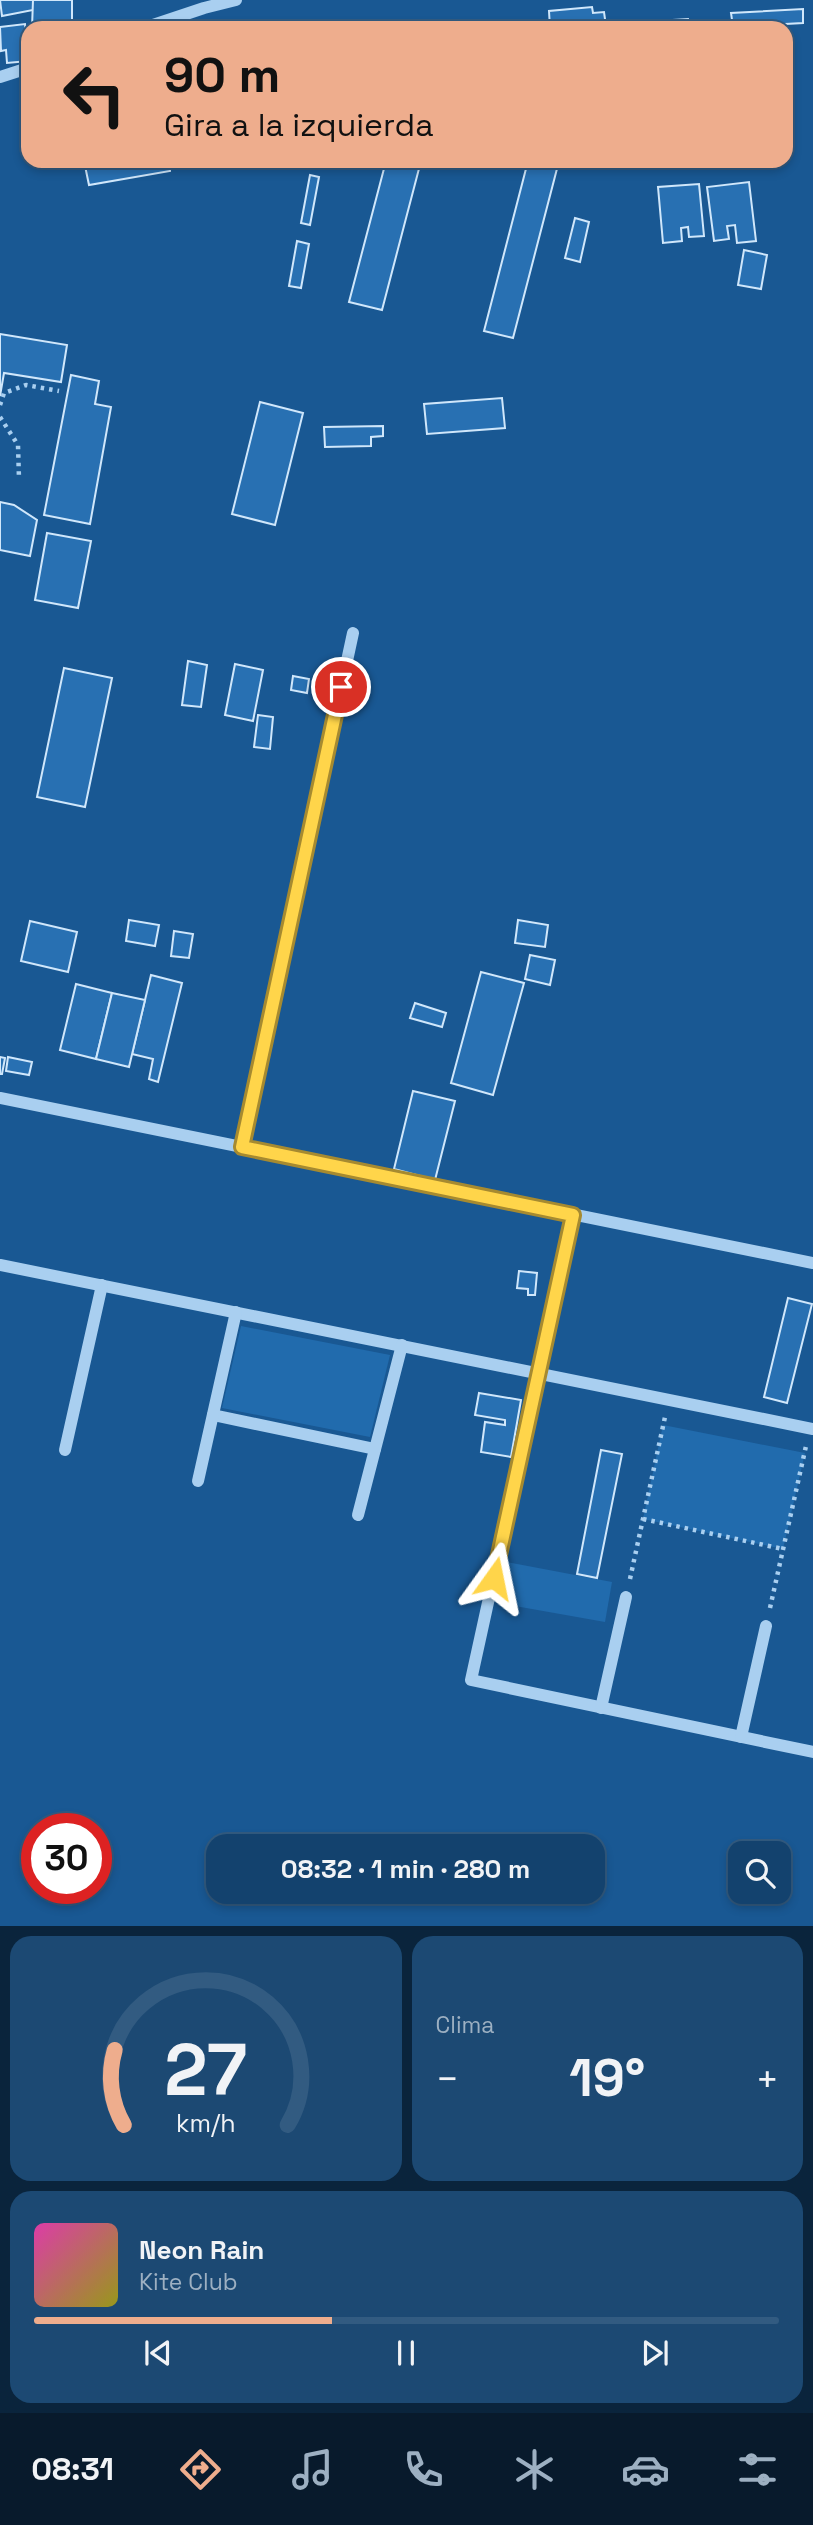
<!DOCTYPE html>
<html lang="es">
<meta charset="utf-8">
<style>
body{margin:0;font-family:"Space Grotesk",sans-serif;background:#1c4973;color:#f1f3f6;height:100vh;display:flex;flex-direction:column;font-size:26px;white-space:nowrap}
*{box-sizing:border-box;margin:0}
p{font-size:23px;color:#9db0c2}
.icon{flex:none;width:38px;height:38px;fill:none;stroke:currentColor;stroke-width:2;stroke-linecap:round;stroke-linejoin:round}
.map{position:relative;height:1926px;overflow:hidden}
.drawer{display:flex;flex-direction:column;gap:10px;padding:10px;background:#0a243c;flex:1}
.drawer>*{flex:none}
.banner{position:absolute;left:21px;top:21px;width:772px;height:147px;border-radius:21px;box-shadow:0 4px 10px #0003,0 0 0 2px #325b81;background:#eead8d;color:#111;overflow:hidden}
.fabs{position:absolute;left:728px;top:1841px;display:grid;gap:14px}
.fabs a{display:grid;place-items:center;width:63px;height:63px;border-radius:14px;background:#13426e;box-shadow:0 4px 10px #0003,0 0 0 2px #325b81;font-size:35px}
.speed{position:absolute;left:21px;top:1813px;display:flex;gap:14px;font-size:35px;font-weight:700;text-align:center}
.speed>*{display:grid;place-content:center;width:91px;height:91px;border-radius:50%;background:#13426e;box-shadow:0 4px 10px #0003,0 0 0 2px #325b81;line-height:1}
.speed .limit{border:10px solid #d22;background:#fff;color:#111}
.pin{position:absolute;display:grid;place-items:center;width:60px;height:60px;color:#fff;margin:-30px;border:4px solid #fff;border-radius:50%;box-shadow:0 2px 7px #0007}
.me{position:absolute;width:77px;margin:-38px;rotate:12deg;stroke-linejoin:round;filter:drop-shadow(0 0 5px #0008)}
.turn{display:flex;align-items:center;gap:24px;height:147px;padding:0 28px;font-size:32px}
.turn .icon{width:91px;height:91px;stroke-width:2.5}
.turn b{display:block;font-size:49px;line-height:60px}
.big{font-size:52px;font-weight:700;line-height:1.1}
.drawer .tile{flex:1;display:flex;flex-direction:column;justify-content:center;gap:10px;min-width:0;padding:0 24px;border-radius:21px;background:#1c4973}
.drawer .dial{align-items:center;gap:0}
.dial svg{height:182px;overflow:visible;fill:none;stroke:#325b81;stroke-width:7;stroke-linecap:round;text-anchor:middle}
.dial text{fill:#f1f3f6;stroke:none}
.song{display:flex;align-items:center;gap:21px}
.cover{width:84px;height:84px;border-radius:10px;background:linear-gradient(135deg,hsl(320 70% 55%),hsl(60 70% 35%))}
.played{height:7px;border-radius:4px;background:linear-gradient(90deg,#eead8d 40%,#325b81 40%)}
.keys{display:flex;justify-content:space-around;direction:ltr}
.heat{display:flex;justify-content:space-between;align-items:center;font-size:38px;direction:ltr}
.drawer .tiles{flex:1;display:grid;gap:10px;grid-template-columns:1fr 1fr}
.tile:last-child{grid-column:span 2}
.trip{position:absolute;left:206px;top:1834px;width:399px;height:70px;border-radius:21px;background:#13426e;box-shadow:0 4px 10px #0003,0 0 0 2px #325b81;font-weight:700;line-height:70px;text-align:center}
.tabs{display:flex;height:112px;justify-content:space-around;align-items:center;background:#081a2c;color:#9db0c2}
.tabs .icon{width:49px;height:49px}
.tabs .active{color:#eead8d}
.tabs b{font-size:32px;color:#f1f3f6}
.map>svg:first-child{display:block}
</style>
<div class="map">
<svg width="813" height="1927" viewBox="0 0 813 1927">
<rect width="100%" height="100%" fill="#195893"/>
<g fill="#216bad">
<polygon points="241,1326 390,1355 370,1437 222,1408"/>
<polygon points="663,1425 805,1453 783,1549 643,1519"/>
<polygon points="507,1562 612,1582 605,1622 498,1603"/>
</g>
<g fill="#2870b2" stroke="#d0e7fb" stroke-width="2">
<polygon points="0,0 33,0 33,10 2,16"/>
<polygon points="33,0 72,0 72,28 32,28"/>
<polygon points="592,7 593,13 604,12 606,26 550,28 549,11"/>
<polygon points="803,9 803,23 733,27 731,13"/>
<polygon points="688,19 689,28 622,28 623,23"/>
<polygon points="478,20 479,28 451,28 451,22"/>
<polygon points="25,24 28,61 7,63 6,50 1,51 0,27"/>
<polygon points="84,161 169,161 170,171 89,185"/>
<polygon points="386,161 421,161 382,310 349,302"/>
<polygon points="528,161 559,161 513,338 484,331"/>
<polygon points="310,175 319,177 310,225 301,223"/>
<polygon points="749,182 756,241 737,243 735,225 727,226 729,239 714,241 707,187"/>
<polygon points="699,184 704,236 689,237 688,227 681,228 682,241 663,243 658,187"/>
<polygon points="575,218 589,222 580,262 565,258"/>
<polygon points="297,241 309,244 301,288 289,286"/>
<polygon points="744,250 767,255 761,289 738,285"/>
<polygon points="0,334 67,345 61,382 4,373 0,396"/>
<polygon points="71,375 99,381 95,404 111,407 90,524 44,515"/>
<polygon points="502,398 505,428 427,434 424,404"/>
<polygon points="260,402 303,413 275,525 232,514"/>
<polygon points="383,426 383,436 371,437 371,446 325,447 324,427"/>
<polygon points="0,502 14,505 37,520 30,556 0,550"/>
<polygon points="47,533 91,541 78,608 35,600"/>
<polygon points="188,661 207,665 201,707 182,705"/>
<polygon points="235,664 263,670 253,721 225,715"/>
<polygon points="64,668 112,678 85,807 37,797"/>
<polygon points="293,676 309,679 307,693 291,690"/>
<polygon points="258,715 273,717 270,749 254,747"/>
<polygon points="129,920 159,925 155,946 126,941"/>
<polygon points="518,920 548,925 545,947 515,943"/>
<polygon points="30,921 77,932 68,972 21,961"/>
<polygon points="174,931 193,934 189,958 171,956"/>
<polygon points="530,955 555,960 550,985 525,979"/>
<polygon points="481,972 524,983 493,1095 451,1083"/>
<polygon points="151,975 182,983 158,1082 149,1079 153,1059 132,1054"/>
<polygon points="76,984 112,993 96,1059 60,1050"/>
<polygon points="112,993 145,1000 129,1067 96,1059"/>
<polygon points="415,1003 446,1013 442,1027 410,1018"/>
<polygon points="0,1057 5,1058 2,1074 0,1074"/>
<polygon points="8,1057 32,1062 29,1075 6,1071"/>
<polygon points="413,1091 455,1101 435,1180 394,1169"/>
<polygon points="519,1271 537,1273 535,1295 528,1295 528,1289 517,1288"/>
<polygon points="788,1298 812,1304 787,1403 764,1397"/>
<polygon points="479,1393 521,1400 511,1457 481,1452 485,1422 505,1425 505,1420 475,1415"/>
<polygon points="601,1450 622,1454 597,1578 577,1574"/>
</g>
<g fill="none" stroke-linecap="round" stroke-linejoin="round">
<g stroke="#a9cff0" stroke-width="4.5" stroke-dasharray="3.5 5" stroke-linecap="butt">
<polyline points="0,405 4,393 26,385 59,391"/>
<polyline points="0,417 18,445 19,479"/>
<polyline points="643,1519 783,1549"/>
<polyline points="630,1579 665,1417"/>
<polyline points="770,1608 806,1446"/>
</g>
<g stroke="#a9cff0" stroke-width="12">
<polyline points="144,28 204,8 236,0"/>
<polyline points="0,77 28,68"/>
<polyline points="0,1098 813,1263"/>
<polyline points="242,1147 353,633"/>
<polyline points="573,1215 471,1680 813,1752"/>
<polyline points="0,1265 813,1429"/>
<polyline points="213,1415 375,1449"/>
<polyline points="65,1450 102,1285"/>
<polyline points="198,1481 236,1312"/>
<polyline points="358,1515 402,1345"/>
<polyline points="601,1708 626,1597"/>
<polyline points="741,1737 766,1626"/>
</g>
</g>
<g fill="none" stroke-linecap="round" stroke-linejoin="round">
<defs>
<polyline id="route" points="341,687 242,1147 573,1215 494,1578"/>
</defs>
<use href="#route" stroke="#a68a30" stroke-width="18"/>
<use href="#route" stroke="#ffd54a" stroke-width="12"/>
</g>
</svg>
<div class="fabs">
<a><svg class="icon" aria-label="search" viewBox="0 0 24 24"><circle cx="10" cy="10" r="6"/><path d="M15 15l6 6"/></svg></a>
</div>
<div class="speed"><div class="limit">30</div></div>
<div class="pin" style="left:341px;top:687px;background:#d93025"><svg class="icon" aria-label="arrive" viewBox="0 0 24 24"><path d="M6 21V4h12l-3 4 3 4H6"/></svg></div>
<svg class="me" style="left:494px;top:1578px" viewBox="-20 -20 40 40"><path d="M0-17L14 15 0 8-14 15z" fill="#ffd54a" stroke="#fff" stroke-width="4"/></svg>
<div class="trip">08:32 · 1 min · 280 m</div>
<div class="banner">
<div class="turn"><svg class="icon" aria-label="left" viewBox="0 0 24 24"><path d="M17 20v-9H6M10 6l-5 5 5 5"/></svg><div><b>90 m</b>Gira a la izquierda</div></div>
</div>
</div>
<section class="drawer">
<div class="tiles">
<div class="tile dial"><svg viewBox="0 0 100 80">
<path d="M14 69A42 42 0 1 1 86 69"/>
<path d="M14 69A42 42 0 0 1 10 36" stroke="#eead8d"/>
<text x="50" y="56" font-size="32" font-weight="700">27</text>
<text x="50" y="72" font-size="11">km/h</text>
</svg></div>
<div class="tile"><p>Clima</p>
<div class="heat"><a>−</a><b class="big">19°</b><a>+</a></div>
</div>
<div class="tile">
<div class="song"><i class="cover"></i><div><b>Neon Rain</b><p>Kite Club</p></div></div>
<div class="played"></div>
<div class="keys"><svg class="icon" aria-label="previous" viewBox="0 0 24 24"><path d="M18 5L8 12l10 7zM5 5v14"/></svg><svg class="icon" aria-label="pause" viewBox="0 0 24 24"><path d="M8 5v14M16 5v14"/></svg><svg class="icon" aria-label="next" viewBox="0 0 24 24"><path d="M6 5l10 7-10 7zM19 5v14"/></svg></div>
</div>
</div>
</section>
<nav class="tabs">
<b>08:31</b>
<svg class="icon active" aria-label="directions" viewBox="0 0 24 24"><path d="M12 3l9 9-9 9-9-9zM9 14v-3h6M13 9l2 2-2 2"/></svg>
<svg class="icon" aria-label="music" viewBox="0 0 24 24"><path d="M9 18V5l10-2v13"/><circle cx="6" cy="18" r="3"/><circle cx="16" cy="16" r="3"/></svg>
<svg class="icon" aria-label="phone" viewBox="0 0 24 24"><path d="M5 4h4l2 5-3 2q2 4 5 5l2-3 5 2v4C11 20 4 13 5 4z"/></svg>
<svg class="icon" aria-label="climate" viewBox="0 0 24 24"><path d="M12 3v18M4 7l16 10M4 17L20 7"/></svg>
<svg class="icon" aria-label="car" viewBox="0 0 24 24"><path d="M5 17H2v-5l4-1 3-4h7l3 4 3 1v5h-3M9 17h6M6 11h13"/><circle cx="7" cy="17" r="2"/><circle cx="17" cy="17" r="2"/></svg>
<svg class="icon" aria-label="filters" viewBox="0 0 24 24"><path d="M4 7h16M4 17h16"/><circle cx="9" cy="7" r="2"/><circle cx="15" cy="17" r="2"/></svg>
</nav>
